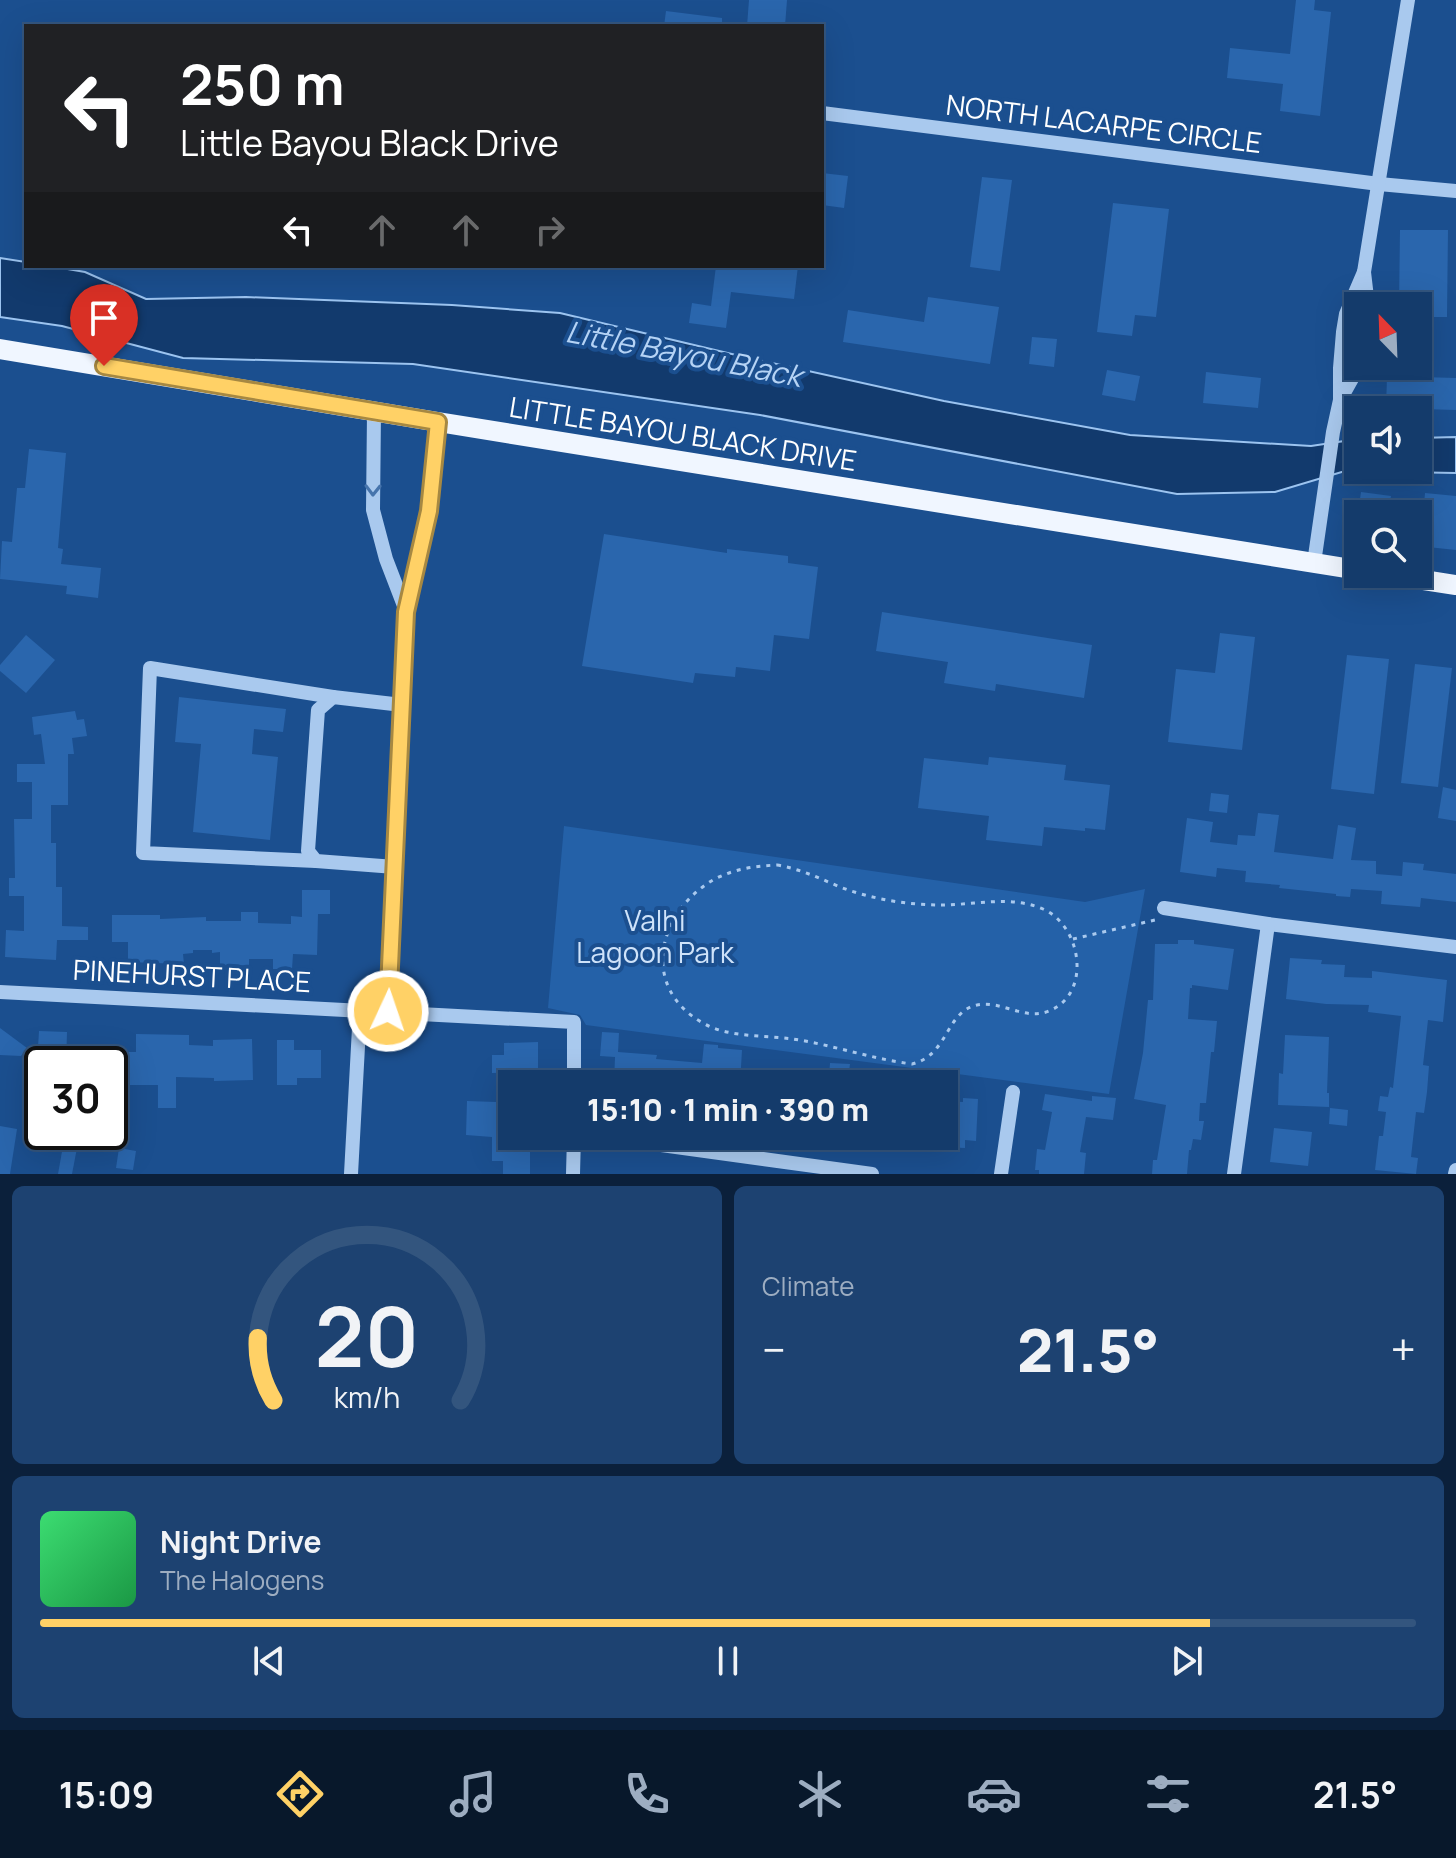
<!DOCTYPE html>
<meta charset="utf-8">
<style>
body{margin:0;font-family:Manrope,sans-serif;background:#1d4271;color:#f1f3f6;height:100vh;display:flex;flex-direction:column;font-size:30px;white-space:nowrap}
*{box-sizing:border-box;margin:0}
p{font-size:26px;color:#9dadc1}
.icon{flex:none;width:44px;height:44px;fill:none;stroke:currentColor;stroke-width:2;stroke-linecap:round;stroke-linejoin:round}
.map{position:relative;height:1174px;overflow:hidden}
.panel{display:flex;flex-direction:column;gap:12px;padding:12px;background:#0b203b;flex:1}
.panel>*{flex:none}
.guide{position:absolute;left:24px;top:24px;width:800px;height:244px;border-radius:0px;box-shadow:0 8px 32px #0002,0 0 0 2px #33557e;background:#202124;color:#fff;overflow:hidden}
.needle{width:52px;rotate:337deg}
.fabs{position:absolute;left:1344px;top:292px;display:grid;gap:16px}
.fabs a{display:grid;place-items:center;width:88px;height:88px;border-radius:0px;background:#143b6b;box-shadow:0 8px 32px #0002,0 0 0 2px #33557e;font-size:40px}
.speed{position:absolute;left:24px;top:1046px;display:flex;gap:16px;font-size:40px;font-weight:700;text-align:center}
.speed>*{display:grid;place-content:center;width:104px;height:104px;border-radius:50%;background:#143b6b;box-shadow:0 8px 32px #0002,0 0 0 2px #33557e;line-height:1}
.speed .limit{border:4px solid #111;border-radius:12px;background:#fff;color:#111}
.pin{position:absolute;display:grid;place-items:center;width:68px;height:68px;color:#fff;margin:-82px -34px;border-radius:50% 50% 50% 0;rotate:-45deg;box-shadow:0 0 8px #0007}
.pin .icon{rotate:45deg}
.me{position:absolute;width:88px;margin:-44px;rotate:3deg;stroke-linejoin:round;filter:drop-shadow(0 0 6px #0008)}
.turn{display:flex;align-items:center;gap:28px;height:168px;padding:0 24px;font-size:36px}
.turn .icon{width:104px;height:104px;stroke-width:2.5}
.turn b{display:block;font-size:56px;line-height:68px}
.lanes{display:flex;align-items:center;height:76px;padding:0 24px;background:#0003;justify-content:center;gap:40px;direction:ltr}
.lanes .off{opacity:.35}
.big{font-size:60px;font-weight:800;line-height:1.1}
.panel .tile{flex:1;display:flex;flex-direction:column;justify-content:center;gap:12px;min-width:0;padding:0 28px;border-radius:12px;background:#1d4271}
.panel .dial{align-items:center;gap:0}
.dial svg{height:208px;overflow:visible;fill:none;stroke:#33557e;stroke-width:7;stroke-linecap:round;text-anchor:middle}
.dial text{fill:#f1f3f6;stroke:none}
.song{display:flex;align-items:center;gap:24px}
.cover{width:96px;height:96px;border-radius:12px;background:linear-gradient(135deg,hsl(140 70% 55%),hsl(140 70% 35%))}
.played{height:8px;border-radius:4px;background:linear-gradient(90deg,#ffd166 85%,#33557e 85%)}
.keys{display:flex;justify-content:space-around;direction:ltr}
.heat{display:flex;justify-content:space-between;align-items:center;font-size:44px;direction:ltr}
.panel .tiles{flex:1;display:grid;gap:12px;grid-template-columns:1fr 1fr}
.tile:last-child{grid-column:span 2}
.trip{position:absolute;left:498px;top:1070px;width:460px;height:80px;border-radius:0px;background:#143b6b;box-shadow:0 8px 32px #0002,0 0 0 2px #33557e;font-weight:800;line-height:80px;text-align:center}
.tabs{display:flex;height:128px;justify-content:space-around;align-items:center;background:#08182b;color:#9dadc1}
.tabs .icon{width:56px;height:56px}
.tabs .on{color:#ffd166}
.tabs b{font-size:36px;color:#f1f3f6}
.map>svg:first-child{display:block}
</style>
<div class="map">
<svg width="1456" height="1174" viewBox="0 0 1456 1174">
<rect width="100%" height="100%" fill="#1b4f8f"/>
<polygon fill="#2461a8" points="564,826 1085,902 1145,889 1109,1094 586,1025 580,1015 548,1008"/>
<polygon fill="#123a6d" stroke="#9cc4f0" stroke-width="2" points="0,258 26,262 26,266 50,266 85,272 146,299 246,297 452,305 560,313 736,355 944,401 1130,435 1311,446 1358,439 1358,470 1418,470 1418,438 1456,437 1456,473 1345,471 1275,492 1177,494 760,415 413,364 183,358 62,326 0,317"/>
<g fill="#2a66ad">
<polygon points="749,0 787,0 785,26 747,26"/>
<polygon points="1296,0 1315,0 1314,10 1331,12 1320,116 1280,111 1283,84 1227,78 1230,48 1290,54"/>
<polygon points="666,11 722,18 722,26 664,26"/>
<polygon points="822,173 848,176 844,208 822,205"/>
<polygon points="982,177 1012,180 1000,271 970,267"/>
<polygon points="1113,203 1169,209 1156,317 1135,315 1132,336 1097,332"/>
<polygon points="1400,230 1448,230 1447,317 1418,317 1418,306 1399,306"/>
<polygon points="716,266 798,266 794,299 731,292 726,328 689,323 692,303 711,306"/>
<polygon points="928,297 999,307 990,364 843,342 848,310 924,322"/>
<polygon points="1032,337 1057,339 1054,367 1029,364"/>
<polygon points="1107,370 1140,376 1135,401 1102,395"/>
<polygon points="1206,372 1261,378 1258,408 1203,403"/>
<polygon points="1387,376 1456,378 1456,410 1386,408"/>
<polygon points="29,449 66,453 58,548 63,549 61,564 101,568 98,598 66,594 67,586 0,579 2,541 12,542 17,488 25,488"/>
<polygon points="1361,492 1391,496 1390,501 1424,504 1425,493 1456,496 1456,550 1418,546 1418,514 1358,514"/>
<polygon points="604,534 727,553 727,549 788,556 788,563 818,567 809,639 774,635 770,671 736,667 735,677 695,673 693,683 582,666"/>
<polygon points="882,612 1092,645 1084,698 996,684 995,691 944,683 948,662 876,651"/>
<polygon points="1220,633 1255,637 1242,750 1168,742 1176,669 1215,673"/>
<polygon points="26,635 55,660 26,693 0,671 0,665"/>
<polygon points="1347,655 1389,659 1374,794 1331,789"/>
<polygon points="1415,664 1452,668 1438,787 1401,783"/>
<polygon points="179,697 286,709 283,732 254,729 252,754 278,757 270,840 193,832 201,744 175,742"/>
<polygon points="75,711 77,720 84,719 87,736 72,738 74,754 68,754 68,805 51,805 51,843 56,843 56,887 62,887 62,926 88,927 88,940 57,940 56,960 5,957 6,930 24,931 24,896 9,896 9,878 15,878 14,819 32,819 32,782 17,782 17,764 45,764 41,734 34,735 32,717"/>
<polygon points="989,757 1066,765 1064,780 1110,785 1105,830 1085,828 1085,831 1044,827 1042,846 986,840 989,816 918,808 924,758 988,765"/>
<polygon points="1443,787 1456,790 1456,821 1438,818"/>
<polygon points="1211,793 1229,795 1227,813 1209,811"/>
<polygon points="1258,813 1279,815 1274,852 1333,859 1338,825 1356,828 1351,860 1376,861 1376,874 1402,876 1403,862 1424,864 1423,870 1456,874 1456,902 1421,898 1420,907 1381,904 1382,891 1351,889 1350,897 1336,896 1336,894 1279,888 1280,885 1245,882 1246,871 1217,868 1216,877 1180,872 1187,818 1213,822 1210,842 1237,845 1238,835 1255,836"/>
<polygon points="302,890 330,890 330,914 318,914 317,955 293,954 292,969 273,969 273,959 249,959 249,965 220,966 220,952 212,953 212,950 193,950 193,953 183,954 184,964 128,962 128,942 112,942 112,915 160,915 160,919 206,917 206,921 241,921 241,912 258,912 258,923 291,924 291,916 302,917"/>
<polygon points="1178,940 1194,940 1194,944 1234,949 1228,990 1192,985 1192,988 1190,988 1188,1019 1217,1021 1214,1052 1211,1052 1206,1103 1200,1103 1199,1121 1204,1121 1201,1140 1193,1139 1191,1150 1189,1150 1187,1174 1152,1174 1153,1160 1157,1160 1166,1105 1134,1099 1143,1053 1148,1000 1153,1000 1155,944 1178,944"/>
<polygon points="1290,958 1322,960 1321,964 1345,965 1344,977 1372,978 1372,971 1447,980 1443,1022 1428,1020 1423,1065 1429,1066 1427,1092 1424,1113 1416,1112 1411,1157 1418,1158 1416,1174 1375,1170 1379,1136 1383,1136 1386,1112 1378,1111 1380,1096 1388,1097 1390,1087 1393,1088 1401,1016 1368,1012 1369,1005 1326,1004 1286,999"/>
<polygon points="0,1028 27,1048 21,1056 0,1055"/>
<polygon points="39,1031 67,1032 66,1064 37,1064"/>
<polygon points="602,1032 619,1033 618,1052 657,1055 656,1059 702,1063 704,1044 718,1045 718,1048 742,1050 740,1084 614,1084 615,1057 600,1056"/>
<polygon points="136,1034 189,1035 189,1045 213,1046 213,1040 252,1039 253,1080 214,1081 214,1078 176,1077 176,1108 158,1108 158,1085 110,1085 110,1052 136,1052"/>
<polygon points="1285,1035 1329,1037 1327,1093 1329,1093 1329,1107 1278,1105 1279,1073 1283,1074"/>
<polygon points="277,1040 294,1040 294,1050 321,1050 321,1078 297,1078 297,1085 277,1085"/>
<polygon points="538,1042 538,1072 492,1073 492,1055 504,1055 504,1043"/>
<polygon points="830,1063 850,1064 848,1078 829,1076"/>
<polygon points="1045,1094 1092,1101 1092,1096 1116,1098 1113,1120 1086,1117 1080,1152 1086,1153 1084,1174 1039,1174 1039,1170 1035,1170 1037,1149 1045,1150 1052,1112 1042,1110"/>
<polygon points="496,1098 512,1098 512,1136 530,1136 530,1174 503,1174 503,1161 492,1161 492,1137 466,1135 467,1101 496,1102"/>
<polygon points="963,1098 978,1099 976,1141 965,1140 965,1148 944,1147 944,1101 963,1102"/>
<polygon points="1330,1108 1348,1110 1347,1126 1329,1124"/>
<polygon points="0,1126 17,1129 10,1174 0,1174"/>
<polygon points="1274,1128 1312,1132 1308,1166 1270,1162"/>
<polygon points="63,1146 77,1148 72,1174 58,1174"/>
<polygon points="119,1148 136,1151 133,1170 116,1168"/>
</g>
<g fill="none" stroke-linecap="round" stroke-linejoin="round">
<g stroke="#a9c9ee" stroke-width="3" stroke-dasharray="4 6" stroke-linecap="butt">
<path d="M777,865C800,869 819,878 840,887C871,899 908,905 941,905C975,905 1011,895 1043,909C1082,926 1092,994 1049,1011C1024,1021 1002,1000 977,1005C945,1012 949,1055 912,1064C872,1059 833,1045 793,1039C764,1035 729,1038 703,1023C640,988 657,913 713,880C733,869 755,866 777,865Z"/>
<polyline points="1073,939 1155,920"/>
</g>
<g stroke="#a9c9ee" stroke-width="14">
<polyline points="822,113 1379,184 1456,191"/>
<polyline points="1368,306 1364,272 1408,0"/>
<polyline points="1340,400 1359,366"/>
<polyline points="374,412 373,510 386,559 406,611"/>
<polyline points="1314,563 1333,432 1340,400 1340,368 1343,332 1346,314 1364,272"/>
<polyline points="316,861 143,853 150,668 333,697"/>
<polyline points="395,867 316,861 308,851 318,710 333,697 402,705"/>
<polyline points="1164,908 1268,924 1456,947"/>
<polyline points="0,992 574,1022 574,1084"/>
<polyline points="388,1011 406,612 429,511 438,422"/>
<polyline points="596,1136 872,1174"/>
<polyline points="351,1174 360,1010"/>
<polyline points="573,1174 574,1136"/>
<polyline points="1001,1174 1013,1092"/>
<polyline points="1234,1174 1268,924"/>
<polyline points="1455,1174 1456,1170"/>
</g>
<g stroke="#f0f6ff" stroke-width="20">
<polyline points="0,349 438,422 1358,570"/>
<polyline points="1385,574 1456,585"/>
</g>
</g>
<defs><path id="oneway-chevron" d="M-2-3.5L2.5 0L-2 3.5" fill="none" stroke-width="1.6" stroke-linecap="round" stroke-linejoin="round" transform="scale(2)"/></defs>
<use stroke="#4674ac" href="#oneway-chevron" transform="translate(373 490) rotate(91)"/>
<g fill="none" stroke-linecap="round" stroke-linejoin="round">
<defs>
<polyline id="route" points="104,366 438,422 429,511 406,612 388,1011"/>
</defs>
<use href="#route" stroke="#a68842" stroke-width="20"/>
<use href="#route" stroke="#ffd166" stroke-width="14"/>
</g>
<g text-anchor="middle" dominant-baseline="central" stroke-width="8" stroke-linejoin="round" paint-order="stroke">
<g font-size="28" fill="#fff" stroke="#1b4f8f">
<text transform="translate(1104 123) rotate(7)">NORTH LACARPE CIRCLE</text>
<text transform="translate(683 433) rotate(9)">LITTLE BAYOU BLACK DRIVE</text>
<text transform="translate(192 975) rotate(3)">PINEHURST PLACE</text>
</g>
<g font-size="28" fill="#cfe3fa" stroke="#1b4f8f">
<text x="655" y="920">Valhi<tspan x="655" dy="32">Lagoon Park</tspan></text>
</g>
<g font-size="30" font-style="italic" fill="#b5d3f5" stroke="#1b4f8f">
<text transform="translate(684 353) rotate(11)">Little Bayou Black</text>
</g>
</g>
</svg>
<div class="fabs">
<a><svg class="needle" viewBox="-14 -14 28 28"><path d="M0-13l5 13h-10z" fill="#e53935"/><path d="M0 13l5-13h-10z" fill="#9dadc1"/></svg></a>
<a><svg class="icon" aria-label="sound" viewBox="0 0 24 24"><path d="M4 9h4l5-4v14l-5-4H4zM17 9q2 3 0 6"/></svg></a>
<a><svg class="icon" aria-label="search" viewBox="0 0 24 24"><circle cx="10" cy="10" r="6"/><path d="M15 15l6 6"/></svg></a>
</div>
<div class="speed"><div class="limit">30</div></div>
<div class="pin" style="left:104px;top:366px;background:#d93025"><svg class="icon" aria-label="arrive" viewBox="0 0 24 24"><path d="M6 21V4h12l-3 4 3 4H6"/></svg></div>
<svg class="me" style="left:388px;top:1011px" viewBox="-20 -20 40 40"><circle r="17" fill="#ffd166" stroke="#fff" stroke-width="3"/><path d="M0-11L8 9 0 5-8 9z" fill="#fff"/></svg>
<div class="trip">15:10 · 1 min · 390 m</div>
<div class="guide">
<div class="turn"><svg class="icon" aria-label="left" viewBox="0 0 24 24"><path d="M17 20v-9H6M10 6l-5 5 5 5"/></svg><div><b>250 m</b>Little Bayou Black Drive</div></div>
<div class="lanes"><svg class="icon" aria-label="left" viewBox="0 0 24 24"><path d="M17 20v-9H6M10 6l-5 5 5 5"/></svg><svg class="icon off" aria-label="ahead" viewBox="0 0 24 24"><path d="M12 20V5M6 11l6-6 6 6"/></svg><svg class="icon off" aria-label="ahead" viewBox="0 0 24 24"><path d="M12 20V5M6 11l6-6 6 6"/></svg><svg class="icon off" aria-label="right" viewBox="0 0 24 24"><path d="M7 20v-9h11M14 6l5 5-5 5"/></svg></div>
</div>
</div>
<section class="panel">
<div class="tiles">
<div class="tile dial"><svg viewBox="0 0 100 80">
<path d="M14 69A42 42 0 1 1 86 69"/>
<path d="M14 69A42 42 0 0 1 8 45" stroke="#ffd166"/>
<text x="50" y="56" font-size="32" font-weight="700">20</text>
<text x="50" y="72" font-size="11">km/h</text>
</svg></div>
<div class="tile"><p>Climate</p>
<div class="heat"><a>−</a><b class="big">21.5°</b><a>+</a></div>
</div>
<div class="tile">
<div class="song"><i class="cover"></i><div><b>Night Drive</b><p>The Halogens</p></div></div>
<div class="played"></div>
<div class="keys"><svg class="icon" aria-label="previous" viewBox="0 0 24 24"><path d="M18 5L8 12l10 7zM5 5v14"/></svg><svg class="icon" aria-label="pause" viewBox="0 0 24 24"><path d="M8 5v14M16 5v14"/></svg><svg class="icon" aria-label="next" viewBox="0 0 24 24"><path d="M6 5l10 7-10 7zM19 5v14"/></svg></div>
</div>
</div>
</section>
<nav class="tabs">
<b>15:09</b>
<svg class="icon on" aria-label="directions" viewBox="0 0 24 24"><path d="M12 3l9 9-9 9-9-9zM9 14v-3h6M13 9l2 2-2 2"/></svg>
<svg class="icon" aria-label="music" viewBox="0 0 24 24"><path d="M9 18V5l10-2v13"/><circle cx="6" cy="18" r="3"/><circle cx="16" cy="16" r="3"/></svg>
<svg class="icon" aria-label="phone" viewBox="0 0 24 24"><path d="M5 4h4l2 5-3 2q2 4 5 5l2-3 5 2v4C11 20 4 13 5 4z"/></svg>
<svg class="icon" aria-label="climate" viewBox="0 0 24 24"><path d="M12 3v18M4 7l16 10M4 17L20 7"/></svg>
<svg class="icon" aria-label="car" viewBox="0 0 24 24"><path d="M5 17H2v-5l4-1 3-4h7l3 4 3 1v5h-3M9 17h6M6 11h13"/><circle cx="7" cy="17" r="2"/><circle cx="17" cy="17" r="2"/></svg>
<svg class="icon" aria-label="filters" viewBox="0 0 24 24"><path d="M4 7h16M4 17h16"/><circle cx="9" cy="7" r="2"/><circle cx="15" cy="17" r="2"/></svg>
<b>21.5°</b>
</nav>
